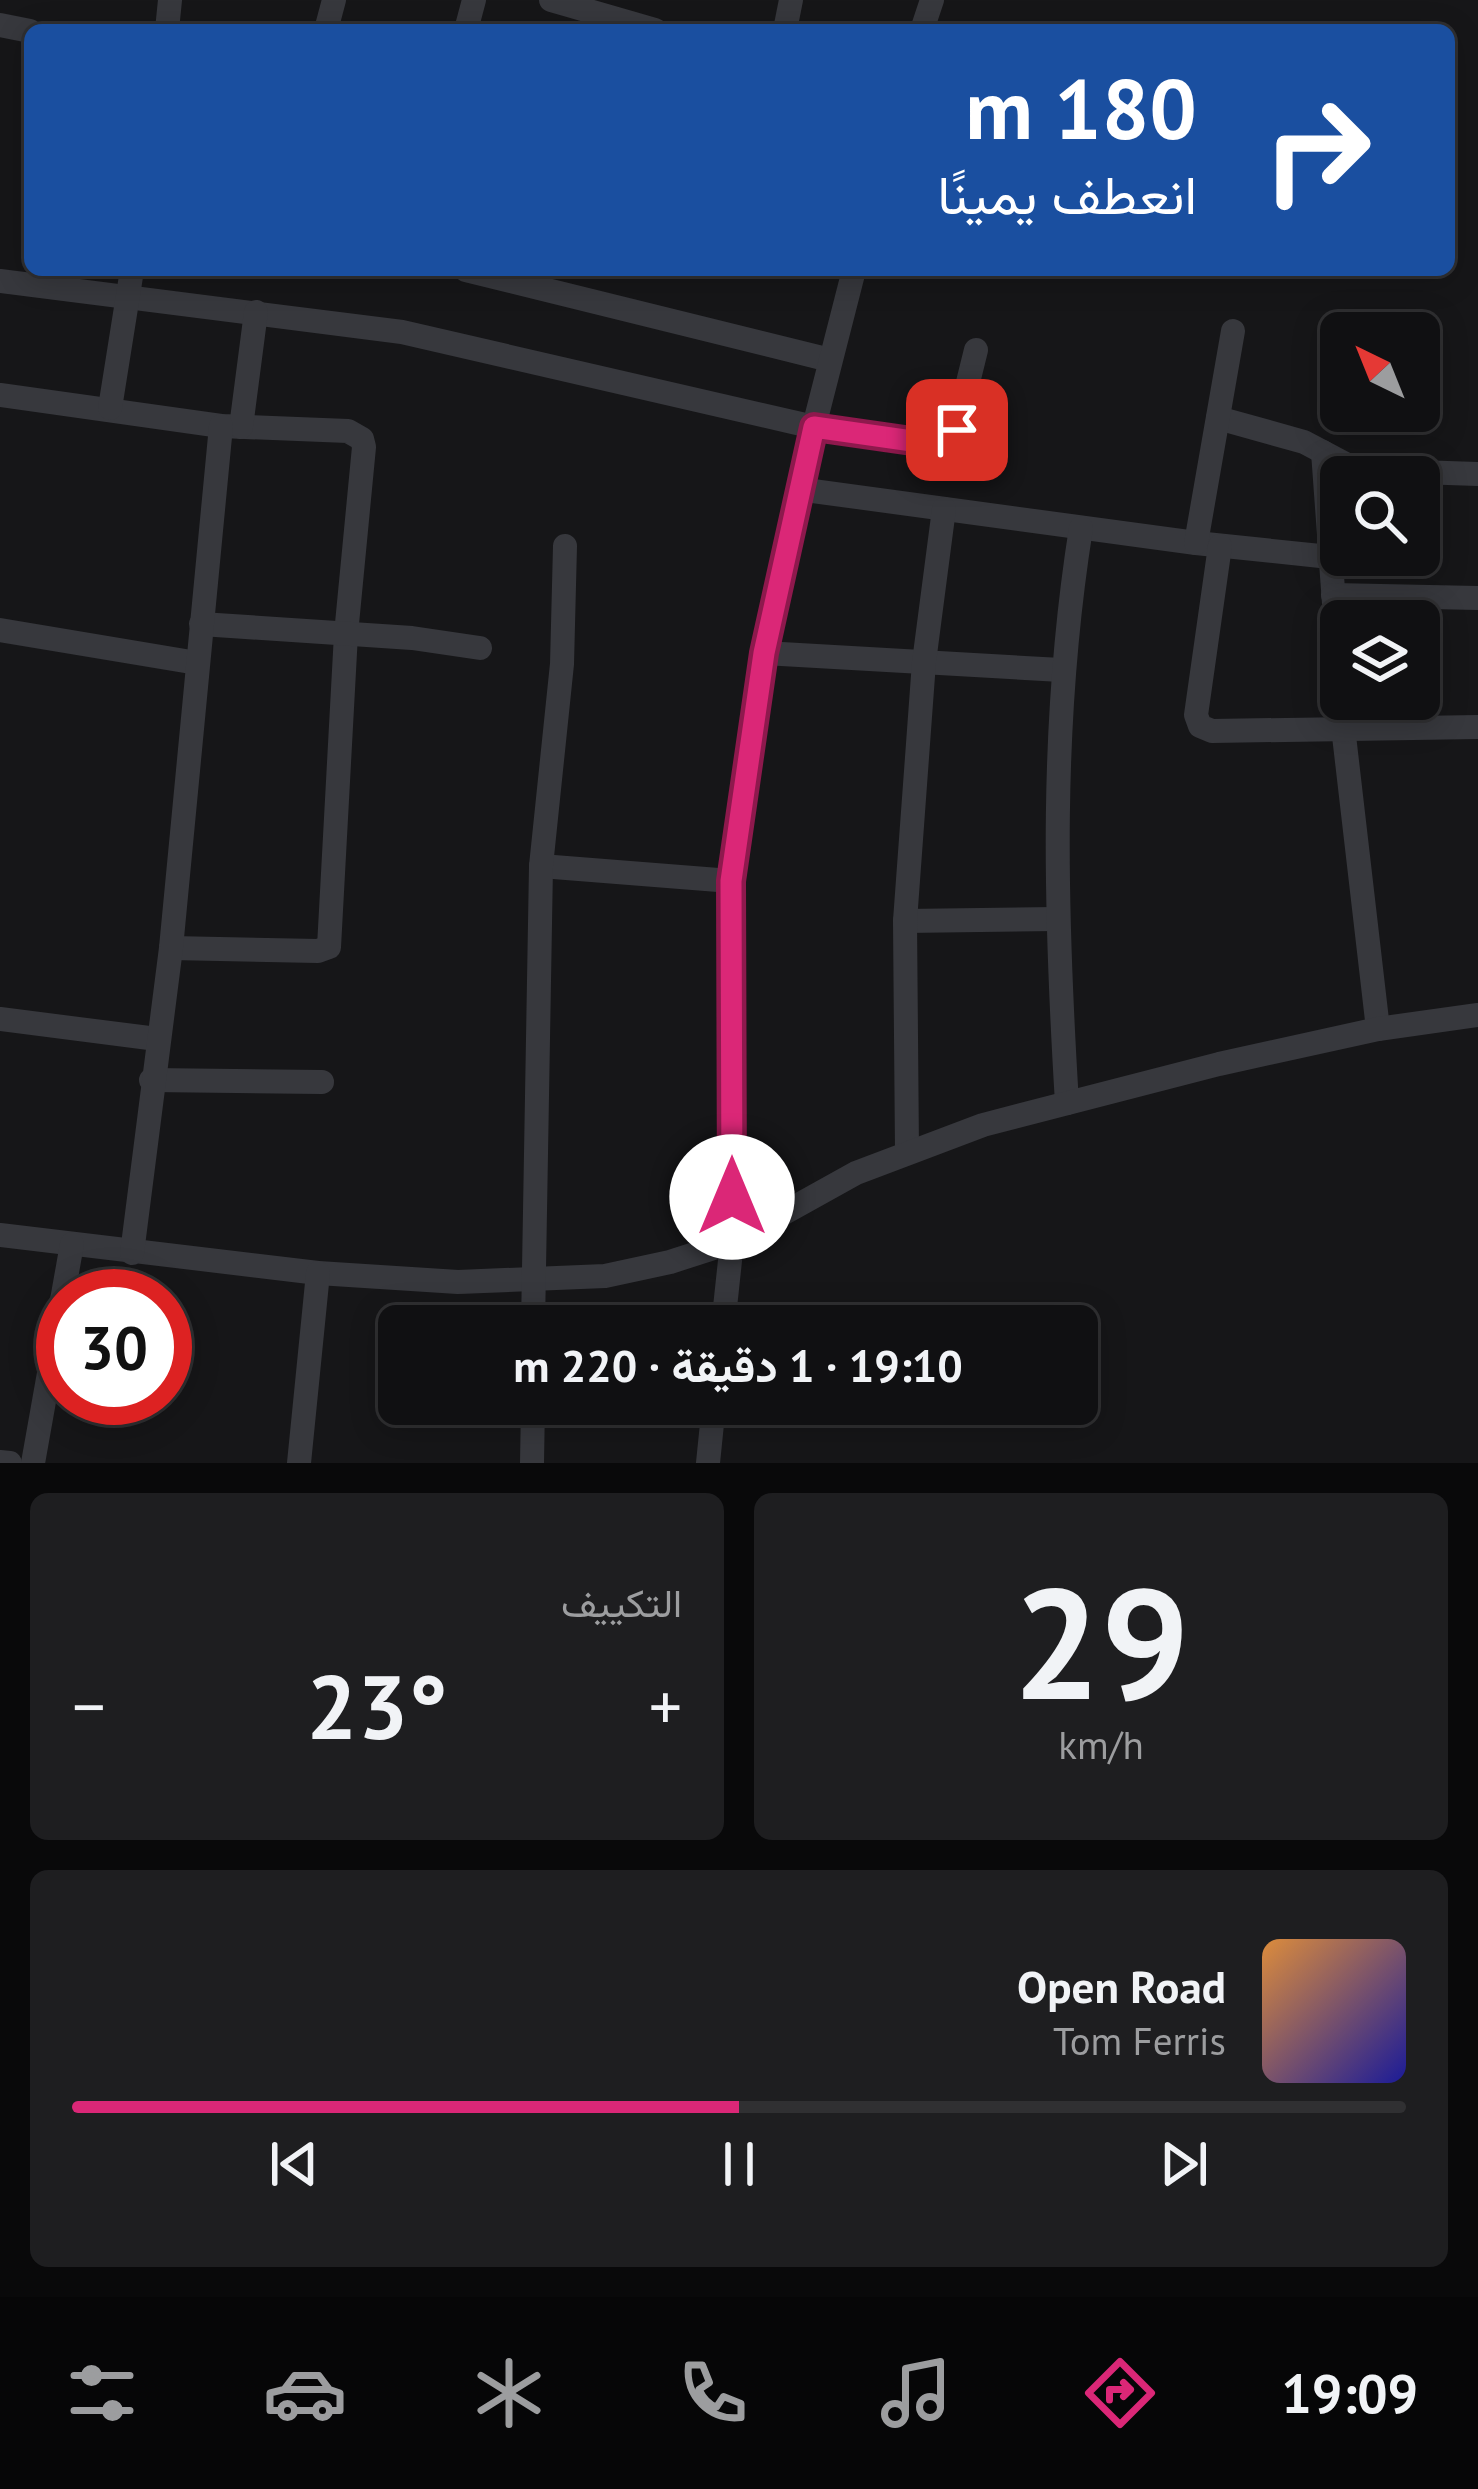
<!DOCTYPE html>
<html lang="ar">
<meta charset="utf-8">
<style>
body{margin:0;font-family:"PT Sans",Vazirmatn,sans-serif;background:#1e1e20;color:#f1f3f6;direction:rtl;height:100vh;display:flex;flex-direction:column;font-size:45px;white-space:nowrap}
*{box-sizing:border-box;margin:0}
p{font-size:39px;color:#9c9d9f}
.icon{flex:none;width:66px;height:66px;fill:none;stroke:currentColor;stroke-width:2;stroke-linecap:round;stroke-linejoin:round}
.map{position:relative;height:1463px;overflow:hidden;direction:ltr}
.side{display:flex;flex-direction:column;gap:30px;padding:30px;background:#09090a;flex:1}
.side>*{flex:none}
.banner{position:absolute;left:24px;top:24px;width:1431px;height:252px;border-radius:18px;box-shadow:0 6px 30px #0003,0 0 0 3px #303032;direction:rtl;background:#1a4fa0;color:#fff;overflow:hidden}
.needle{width:78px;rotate:317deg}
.buttons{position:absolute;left:1320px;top:312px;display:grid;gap:24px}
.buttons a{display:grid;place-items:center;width:120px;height:120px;border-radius:18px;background:#101012;box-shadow:0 6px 30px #0003,0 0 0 3px #303032;font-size:60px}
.speed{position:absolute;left:36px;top:1269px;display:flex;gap:24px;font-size:60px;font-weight:700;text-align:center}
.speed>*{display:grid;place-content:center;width:156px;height:156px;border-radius:50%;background:#101012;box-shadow:0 6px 30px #0003,0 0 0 3px #303032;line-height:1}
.speed .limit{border:18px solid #d22;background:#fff;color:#111}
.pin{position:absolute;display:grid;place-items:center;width:102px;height:102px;color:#fff;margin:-51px;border-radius:24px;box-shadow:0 6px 18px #0006}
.me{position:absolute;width:132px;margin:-66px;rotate:0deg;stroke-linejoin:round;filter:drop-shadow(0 0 9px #0008)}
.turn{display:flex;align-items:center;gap:42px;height:252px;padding:0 60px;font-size:54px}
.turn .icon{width:156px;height:156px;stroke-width:2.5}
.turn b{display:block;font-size:84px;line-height:102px}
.big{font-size:90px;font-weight:700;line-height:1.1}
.side .widget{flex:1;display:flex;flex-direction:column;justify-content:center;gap:18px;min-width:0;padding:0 42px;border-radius:18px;background:#1e1e20}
.side .dial{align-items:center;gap:0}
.dial b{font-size:156px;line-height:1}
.song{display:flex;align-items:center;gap:36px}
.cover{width:144px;height:144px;border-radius:18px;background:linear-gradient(135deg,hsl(30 70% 55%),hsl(240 70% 35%))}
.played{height:12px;border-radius:6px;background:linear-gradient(90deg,#db2777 50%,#303032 50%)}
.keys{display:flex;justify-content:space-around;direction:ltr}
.heat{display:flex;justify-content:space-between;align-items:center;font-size:66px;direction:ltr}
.side .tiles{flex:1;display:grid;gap:30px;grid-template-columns:1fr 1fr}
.widget:last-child{grid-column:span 2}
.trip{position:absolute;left:378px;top:1305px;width:720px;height:120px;border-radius:18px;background:#101012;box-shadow:0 6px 30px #0003,0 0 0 3px #303032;font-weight:700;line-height:120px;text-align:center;direction:rtl}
.menu{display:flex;height:192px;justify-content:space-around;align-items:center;background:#060607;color:#9c9d9f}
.menu .icon{width:84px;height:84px}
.menu .active{color:#db2777}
.menu b{font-size:54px;color:#f1f3f6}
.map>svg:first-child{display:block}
</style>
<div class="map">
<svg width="1478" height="1463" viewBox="0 0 1478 1463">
<rect width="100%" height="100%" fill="#161618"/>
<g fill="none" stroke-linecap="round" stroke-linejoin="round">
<g stroke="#37383d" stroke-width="24">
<polyline points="551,0 655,30"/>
<polyline points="0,25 30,31"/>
<polyline points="167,30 170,0"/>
<polyline points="326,30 334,0"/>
<polyline points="466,30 474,0"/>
<polyline points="785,30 791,0"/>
<polyline points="922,30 932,0"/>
<polyline points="466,270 830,360"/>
<polyline points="0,281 402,332 814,427 941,445 954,439 976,350"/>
<polyline points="0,395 221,426 348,431 362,439 364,447 346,634 329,947 318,951 171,948"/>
<polyline points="110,408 132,270"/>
<polyline points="1218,418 1304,442 1357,470 1478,474"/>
<polyline points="241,427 256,312"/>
<polyline points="1323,452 1343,727 1378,1029"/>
<polyline points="798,489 1196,543 1330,557"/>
<polyline points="1196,543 1233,331"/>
<polyline points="1220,546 1196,715 1200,726 1212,731 1478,727"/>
<polyline points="1333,595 1478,598"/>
<polyline points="201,624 412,638 480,648"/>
<polyline points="0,630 197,663"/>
<polyline points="764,653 1061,670"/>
<polyline points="541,866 731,881"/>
<polyline points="905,921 1056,919"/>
<polyline points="0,1019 157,1039"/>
<polyline points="151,1080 322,1082"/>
<path d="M1067,1103C1055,907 1050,723 1081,528"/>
<polyline points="907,1151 905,921 924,662 944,509"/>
<polyline points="0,1235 318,1273 458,1282 605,1276 670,1262 732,1242 856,1173 983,1125 1219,1064 1378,1029 1478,1015"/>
<polyline points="132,1253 171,948 221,426"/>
<polyline points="533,1326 541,866 562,664 565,546"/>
<polyline points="723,1326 732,1242 731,881 764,653 798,489 854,270"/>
<polyline points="0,1462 10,1463"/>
<polyline points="33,1463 72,1244"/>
<polyline points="299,1463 318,1273"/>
<polyline points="532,1463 533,1404"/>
<polyline points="708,1463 714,1404"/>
</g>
</g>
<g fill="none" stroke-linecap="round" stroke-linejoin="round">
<defs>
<polyline id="route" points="732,1197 731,881 764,653 814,427 940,445 949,444 957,430"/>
</defs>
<use href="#route" stroke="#8e194d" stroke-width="30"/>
<use href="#route" stroke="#db2777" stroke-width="21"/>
</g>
</svg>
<div class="buttons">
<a><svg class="needle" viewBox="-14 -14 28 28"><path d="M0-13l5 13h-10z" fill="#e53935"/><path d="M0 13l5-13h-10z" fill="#9c9d9f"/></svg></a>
<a><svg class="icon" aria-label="search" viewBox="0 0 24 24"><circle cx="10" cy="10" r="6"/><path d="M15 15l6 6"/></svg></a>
<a><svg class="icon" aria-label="layers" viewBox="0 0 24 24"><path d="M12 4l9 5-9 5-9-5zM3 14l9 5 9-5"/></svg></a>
</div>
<div class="speed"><div class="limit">30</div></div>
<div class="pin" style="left:957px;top:430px;background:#d93025"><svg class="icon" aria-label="arrive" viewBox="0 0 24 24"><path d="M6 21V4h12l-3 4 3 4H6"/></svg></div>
<svg class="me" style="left:732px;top:1197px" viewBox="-20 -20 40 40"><circle r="19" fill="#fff"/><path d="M0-13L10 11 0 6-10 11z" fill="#db2777"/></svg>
<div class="trip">19:10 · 1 دقيقة · 220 m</div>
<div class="banner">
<div class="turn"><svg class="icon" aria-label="right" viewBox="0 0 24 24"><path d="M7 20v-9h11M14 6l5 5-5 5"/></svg><div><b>180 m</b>انعطف يمينًا</div></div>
</div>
</div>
<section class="side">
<div class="tiles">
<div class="widget dial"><b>29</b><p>km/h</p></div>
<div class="widget"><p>التكييف</p>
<div class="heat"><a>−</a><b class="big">23°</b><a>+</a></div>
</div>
<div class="widget">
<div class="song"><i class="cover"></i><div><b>Open Road</b><p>Tom Ferris</p></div></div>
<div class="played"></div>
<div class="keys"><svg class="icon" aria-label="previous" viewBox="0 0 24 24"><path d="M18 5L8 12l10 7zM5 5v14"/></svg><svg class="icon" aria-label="pause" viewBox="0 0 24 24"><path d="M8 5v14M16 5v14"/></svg><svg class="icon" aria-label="next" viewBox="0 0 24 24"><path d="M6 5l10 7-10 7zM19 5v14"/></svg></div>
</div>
</div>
</section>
<nav class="menu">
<b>19:09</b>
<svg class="icon active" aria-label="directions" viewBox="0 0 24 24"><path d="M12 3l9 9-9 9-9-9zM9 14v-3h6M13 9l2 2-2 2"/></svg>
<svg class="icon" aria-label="music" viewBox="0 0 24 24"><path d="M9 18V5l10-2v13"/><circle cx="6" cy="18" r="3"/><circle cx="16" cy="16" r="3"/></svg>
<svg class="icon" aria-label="phone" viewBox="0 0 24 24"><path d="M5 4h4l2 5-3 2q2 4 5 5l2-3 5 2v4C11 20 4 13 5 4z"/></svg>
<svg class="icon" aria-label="climate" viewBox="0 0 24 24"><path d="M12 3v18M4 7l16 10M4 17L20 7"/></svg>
<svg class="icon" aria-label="car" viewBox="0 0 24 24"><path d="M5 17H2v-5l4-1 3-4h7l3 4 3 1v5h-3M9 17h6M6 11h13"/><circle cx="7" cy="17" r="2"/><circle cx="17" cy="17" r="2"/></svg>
<svg class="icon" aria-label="filters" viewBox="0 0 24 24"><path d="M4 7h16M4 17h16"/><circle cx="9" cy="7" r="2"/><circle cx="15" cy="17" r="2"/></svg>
</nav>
